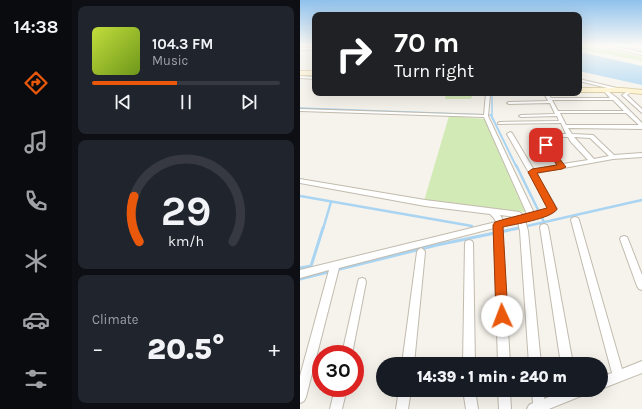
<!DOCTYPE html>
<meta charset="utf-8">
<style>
body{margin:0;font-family:Karla,sans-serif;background:#20242c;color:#f1f3f6;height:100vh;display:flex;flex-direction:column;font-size:15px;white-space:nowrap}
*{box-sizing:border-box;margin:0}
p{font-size:13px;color:#9ea1a6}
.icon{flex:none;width:22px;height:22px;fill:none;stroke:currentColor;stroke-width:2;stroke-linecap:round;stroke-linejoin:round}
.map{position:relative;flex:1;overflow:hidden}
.panel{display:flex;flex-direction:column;gap:6px;padding:6px;background:#0d0f14;width:228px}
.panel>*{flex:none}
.top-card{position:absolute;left:12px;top:12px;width:270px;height:84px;border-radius:8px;box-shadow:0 4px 16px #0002;background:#202124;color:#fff;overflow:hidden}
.speed{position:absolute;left:12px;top:345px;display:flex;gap:8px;font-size:20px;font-weight:700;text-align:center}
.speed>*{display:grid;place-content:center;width:52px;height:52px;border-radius:50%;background:#171b24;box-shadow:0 4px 16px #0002;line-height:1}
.speed .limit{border:6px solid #d22;background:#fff;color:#111}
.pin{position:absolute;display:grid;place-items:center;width:34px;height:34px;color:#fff;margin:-17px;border-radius:8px;box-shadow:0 2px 6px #0006}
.me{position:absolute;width:44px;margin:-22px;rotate:358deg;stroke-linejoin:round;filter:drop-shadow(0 0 3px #0008)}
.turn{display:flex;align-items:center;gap:14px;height:84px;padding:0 16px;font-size:18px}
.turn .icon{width:52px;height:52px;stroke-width:2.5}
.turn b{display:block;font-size:28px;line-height:34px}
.big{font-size:30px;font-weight:800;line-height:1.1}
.panel .widget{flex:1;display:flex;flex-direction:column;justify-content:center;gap:6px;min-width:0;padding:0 14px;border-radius:8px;background:#20242c}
.panel .dial{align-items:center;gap:0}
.dial svg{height:104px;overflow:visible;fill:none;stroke:#363941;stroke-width:7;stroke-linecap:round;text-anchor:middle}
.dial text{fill:#f1f3f6;stroke:none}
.song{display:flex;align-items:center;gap:12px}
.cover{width:48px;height:48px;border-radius:6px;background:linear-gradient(135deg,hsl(70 70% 55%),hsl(80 70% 35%))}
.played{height:4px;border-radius:2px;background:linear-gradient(90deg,#ea580c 45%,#363941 45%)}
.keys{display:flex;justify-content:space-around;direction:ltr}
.heat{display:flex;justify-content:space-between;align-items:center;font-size:22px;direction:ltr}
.trip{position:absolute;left:76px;top:357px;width:232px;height:40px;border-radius:20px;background:#171b24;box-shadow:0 4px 16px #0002;font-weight:800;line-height:40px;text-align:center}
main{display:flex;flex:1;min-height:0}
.menu{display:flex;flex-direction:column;width:72px;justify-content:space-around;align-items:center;background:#090b0e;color:#9ea1a6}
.menu .icon{width:28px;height:28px}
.menu .active{color:#ea580c}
.menu b{font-size:18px;color:#f1f3f6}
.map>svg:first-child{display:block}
</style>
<main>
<nav class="menu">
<b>14:38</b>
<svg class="icon active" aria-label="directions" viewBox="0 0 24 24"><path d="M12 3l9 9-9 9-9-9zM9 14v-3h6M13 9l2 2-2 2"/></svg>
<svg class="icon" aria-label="music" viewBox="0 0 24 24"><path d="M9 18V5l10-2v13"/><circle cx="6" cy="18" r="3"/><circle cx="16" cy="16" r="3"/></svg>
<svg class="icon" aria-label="phone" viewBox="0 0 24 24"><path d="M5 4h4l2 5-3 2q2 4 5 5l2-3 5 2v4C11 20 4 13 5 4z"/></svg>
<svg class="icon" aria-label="climate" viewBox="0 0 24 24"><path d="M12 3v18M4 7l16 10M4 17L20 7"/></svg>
<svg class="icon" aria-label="car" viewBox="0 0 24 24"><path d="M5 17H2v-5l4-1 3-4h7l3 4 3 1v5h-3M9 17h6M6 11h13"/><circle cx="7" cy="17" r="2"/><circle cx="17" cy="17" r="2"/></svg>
<svg class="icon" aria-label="filters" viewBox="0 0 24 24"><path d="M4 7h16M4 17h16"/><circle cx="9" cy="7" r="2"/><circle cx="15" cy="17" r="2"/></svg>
</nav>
<section class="panel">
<div class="widget">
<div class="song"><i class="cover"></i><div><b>104.3 FM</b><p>Music</p></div></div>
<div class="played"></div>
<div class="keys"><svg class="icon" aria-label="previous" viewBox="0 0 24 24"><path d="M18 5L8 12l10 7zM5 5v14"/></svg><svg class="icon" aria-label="pause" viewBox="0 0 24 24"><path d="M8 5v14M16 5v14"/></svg><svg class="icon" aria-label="next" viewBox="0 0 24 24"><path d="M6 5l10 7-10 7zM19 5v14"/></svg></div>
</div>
<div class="widget dial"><svg viewBox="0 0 100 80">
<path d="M14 69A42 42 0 1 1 86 69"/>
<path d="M14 69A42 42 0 0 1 10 34" stroke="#ea580c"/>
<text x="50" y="56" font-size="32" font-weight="700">29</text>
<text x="50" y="72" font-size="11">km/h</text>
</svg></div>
<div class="widget"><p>Climate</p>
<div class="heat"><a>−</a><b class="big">20.5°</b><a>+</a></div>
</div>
</section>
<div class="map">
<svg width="342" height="409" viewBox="0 0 342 409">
<rect width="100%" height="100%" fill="#f6f3ec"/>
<g fill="#d2eab5">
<polygon points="279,45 289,45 342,57 342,61 279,49"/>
<polygon points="149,93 173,94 171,99 145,99 146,94"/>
<polygon points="149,116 185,119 225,212 124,201"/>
</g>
<polygon fill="#a9d4f2" points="279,52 342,66 342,85 279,71"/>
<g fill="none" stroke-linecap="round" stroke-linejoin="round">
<g stroke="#a9d4f2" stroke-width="1.5">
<polyline points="0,108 191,115"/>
<polyline points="192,116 192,93"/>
</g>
<polyline stroke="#a9d4f2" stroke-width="2" points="191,115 216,166"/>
<g stroke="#a9d4f2" stroke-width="2.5">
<polyline points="216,165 244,222"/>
<polyline points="0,196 172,226"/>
<polyline points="23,229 31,202"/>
<polyline points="214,229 342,200"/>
</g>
<g stroke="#a9d4f2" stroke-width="3">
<polyline points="0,268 11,266 23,228"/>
<polyline points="36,270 137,245 219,228"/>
<polyline points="0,279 32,271"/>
</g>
<polygon fill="#a9d4f2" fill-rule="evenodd" points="319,45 342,50 342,52 311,45"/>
<polygon fill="#a9d4f2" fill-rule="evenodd" points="0,73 15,74 15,78 0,77"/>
<defs>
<g id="street">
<polygon points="299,45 306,45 342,53 342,55"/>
<polygon points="340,45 342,45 342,50 340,49"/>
<rect x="0" y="48" width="15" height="2"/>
<polygon points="0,76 15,77 15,79 0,78"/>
<polygon points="279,79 321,89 322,90 320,91 279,81"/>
<path d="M305,89L317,98L342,123V129L268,128L272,134L293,135L314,155L342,153V157L313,159L236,173L257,209C250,217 235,218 225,220L228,231L241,364H229L220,231L218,222L202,226L210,364H198L194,228L39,268L6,397L4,401L0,403V376L29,270L0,278V270L196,222L194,218L190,214L125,206L0,183V179L125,200L219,212L224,215L227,214L184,117L0,111V109L184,115L186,93H206L204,94L190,95L188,116L234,213L249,208L207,134L210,132L212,133L234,170L258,165L235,136V134H266L261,123L198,124V123L200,122L259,121L257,116L221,117L219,116L221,115L255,114L250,103L209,104L207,103L209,102L248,101L244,93H248L251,98H310L303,90ZM252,100H313L324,111H258ZM260,113H326L339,125H266ZM241,137H268L271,142L288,160L263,164ZM274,137L290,138L309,156L294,159ZM200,215L215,217L203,220Z"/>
<polygon points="330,90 333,91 327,95 342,109 342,113 322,95"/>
<polygon points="275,217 278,218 279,220 322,369 342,361 342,373 301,389 301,377 312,373 271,220 272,218"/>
<polygon points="244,224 247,225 248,227 273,364 261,364 240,227 241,225"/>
<polygon points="324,236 327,237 328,239 342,275 342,290 339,289 337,286 320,239 321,237"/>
<polygon points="169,240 172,241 173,243 175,364 163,364 165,243 166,241"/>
<polygon points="121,248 124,250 125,252 114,364 102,364 117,252 118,250"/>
<polygon points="62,278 65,279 66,282 52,354 42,354 58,282 59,279"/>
<polygon points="35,388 47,388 42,409 30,409"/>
<polygon points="99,390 111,390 108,409 96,409"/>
<polygon points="163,390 175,390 178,409 166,409"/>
<polygon points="198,390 210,390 211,409 199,409"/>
<polygon points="232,390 244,390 244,399 267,390 288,390 286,394 249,409 227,409 229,405 233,403"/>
</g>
<g id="secondary">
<rect x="0" y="71" width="15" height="4"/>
<polygon points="279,88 322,88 342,90 342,94 322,92 279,92"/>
</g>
</defs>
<use href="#street" stroke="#c2bbae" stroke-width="2"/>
<use href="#secondary" stroke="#d6c79b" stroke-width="2"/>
<use href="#street" fill="#fff" fill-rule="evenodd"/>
<use href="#secondary" fill="#fff3cd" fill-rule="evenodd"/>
</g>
<linearGradient id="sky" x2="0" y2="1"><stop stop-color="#8fc1ec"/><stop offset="0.44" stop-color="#fbfaf6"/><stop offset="1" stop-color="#fbfaf6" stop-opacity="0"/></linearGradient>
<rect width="342" height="103" fill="url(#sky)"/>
<path fill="#ea580c" stroke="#983908" d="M246,143L248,144L266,167L262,169L237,173L257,209C251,219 215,224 203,227L208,316L207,321L202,323L198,321L196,316L193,225L195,222L198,221L247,208L228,172L232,169L257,165L242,145Z"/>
</svg>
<div class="speed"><div class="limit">30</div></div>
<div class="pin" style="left:246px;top:145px;background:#d93025"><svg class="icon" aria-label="arrive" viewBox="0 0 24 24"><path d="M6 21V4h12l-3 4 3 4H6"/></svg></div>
<svg class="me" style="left:202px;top:316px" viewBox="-20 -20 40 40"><circle r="19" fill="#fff"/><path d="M0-13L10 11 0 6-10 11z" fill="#ea580c"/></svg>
<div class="trip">14:39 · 1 min · 240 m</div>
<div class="top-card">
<div class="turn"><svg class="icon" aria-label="right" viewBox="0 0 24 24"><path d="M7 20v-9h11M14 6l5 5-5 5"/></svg><div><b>70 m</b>Turn right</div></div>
</div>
</div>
</main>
